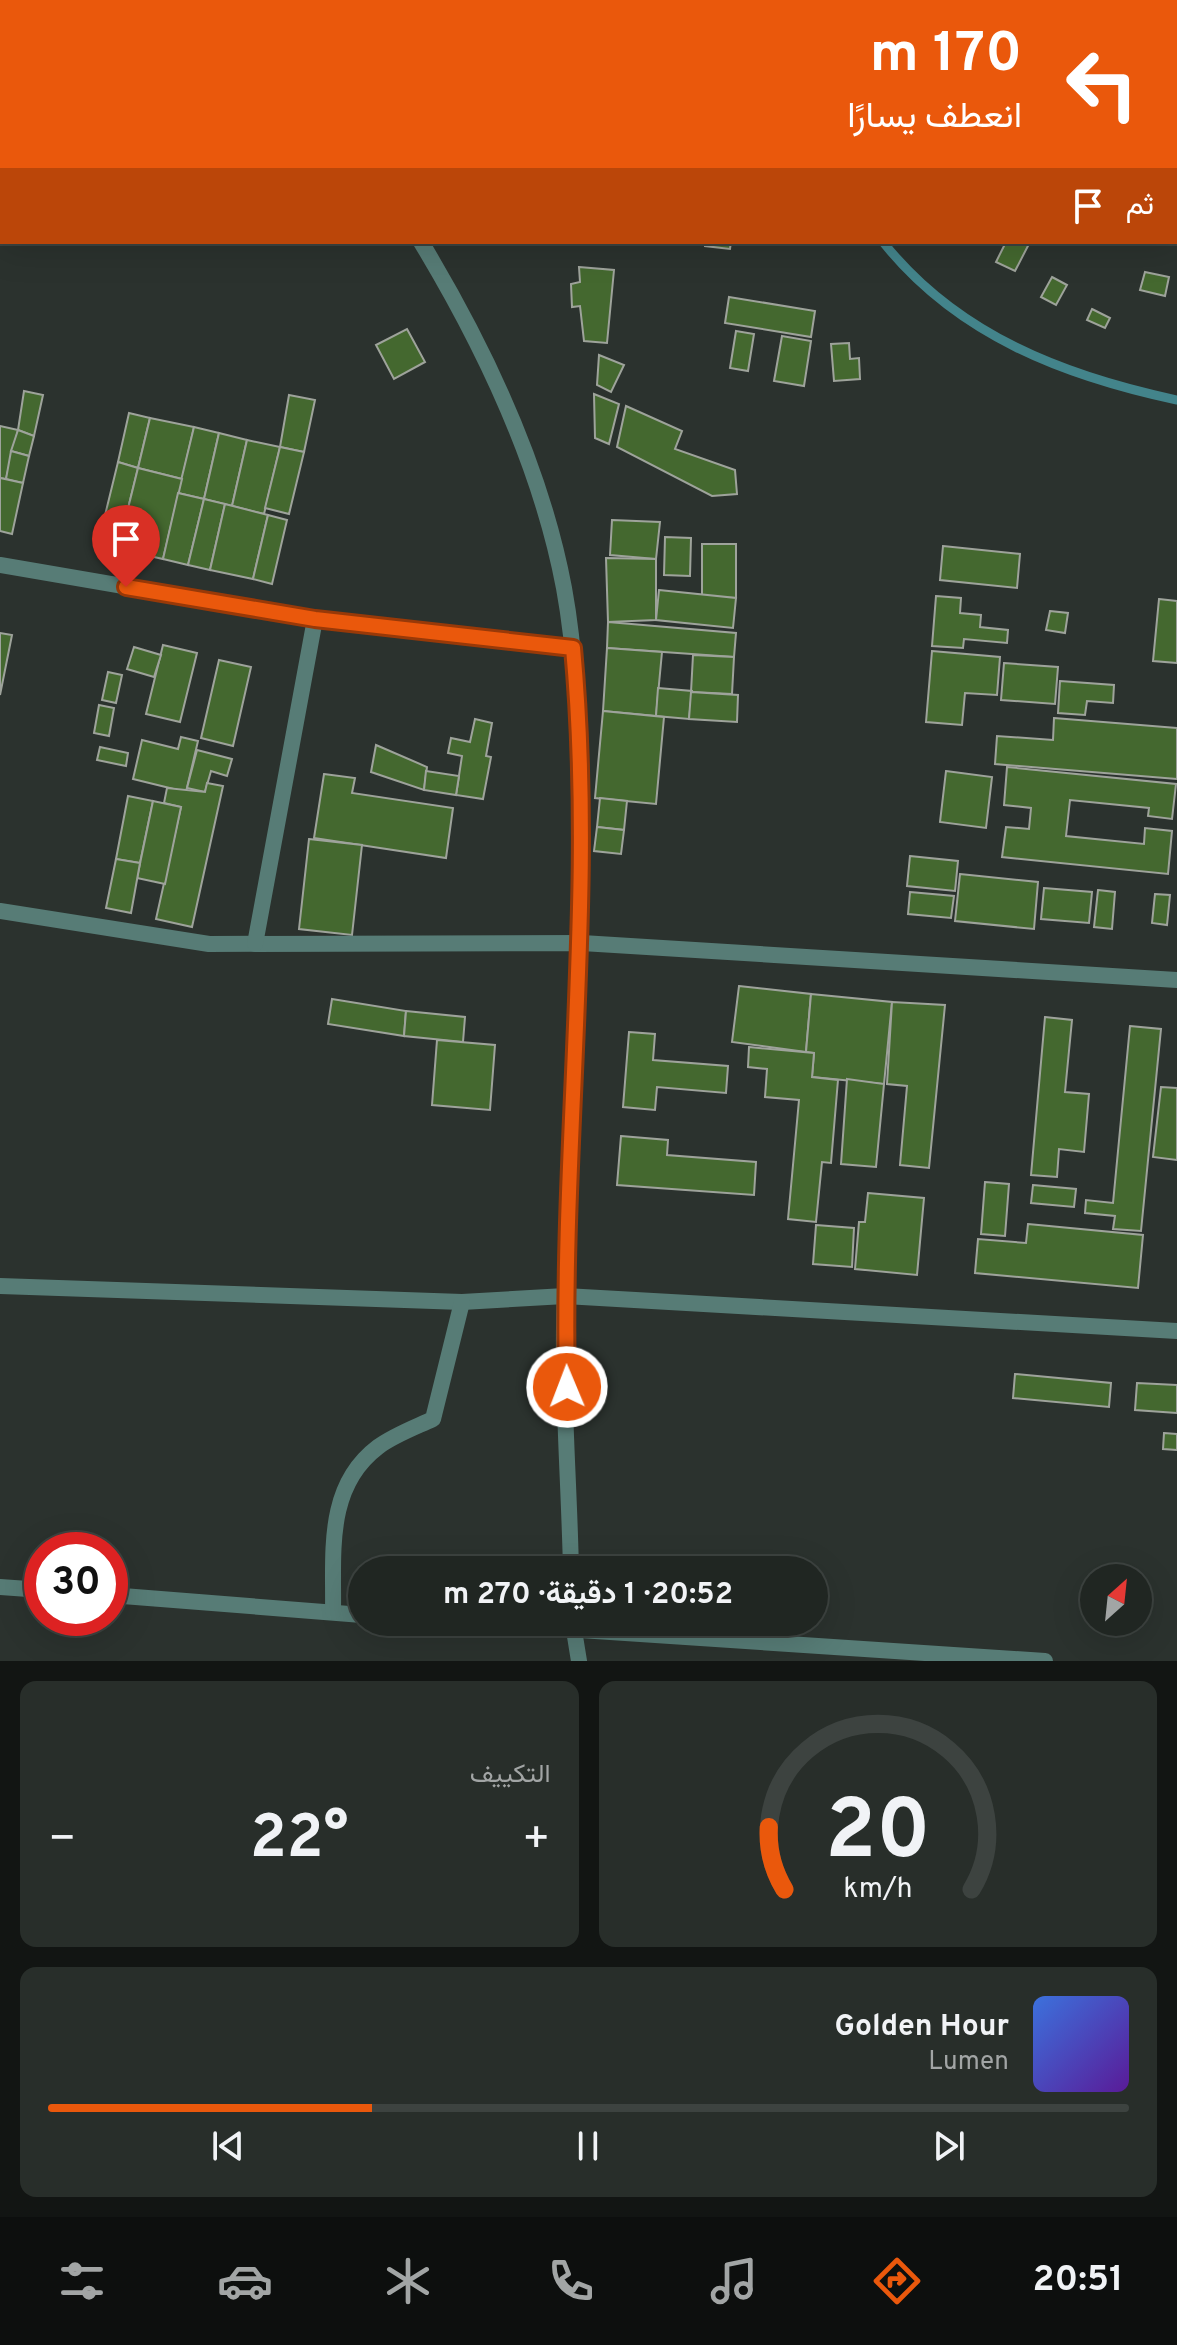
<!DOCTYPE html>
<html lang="ar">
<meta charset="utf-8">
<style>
body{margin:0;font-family:Overpass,Vazirmatn,sans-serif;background:#282e2a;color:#f1f3f6;direction:rtl;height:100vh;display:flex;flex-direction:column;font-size:30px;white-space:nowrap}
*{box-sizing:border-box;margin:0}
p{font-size:26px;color:#a2a5a5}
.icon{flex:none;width:44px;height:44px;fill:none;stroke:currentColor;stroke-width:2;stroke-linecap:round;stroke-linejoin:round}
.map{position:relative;height:1661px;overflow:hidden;direction:ltr}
.details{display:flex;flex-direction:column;gap:20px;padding:20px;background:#121513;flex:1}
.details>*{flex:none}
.guide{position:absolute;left:0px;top:0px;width:1178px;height:244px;box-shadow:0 8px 32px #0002,0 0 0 2px #3d4340;direction:rtl;background:#ea580c;color:#fff;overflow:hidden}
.needle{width:52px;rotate:27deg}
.tools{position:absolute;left:1080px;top:1564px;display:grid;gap:16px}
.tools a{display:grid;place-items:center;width:72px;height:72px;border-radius:50%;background:#202622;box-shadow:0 8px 32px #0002,0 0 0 2px #3d4340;font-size:40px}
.speed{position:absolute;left:24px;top:1532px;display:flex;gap:16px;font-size:40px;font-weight:700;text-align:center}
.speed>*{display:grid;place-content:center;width:104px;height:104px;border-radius:50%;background:#202622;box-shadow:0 8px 32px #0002,0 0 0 2px #3d4340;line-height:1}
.speed .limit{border:12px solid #d22;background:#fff;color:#111}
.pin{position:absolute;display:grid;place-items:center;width:68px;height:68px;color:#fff;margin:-82px -34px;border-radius:50% 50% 50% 0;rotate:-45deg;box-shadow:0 0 8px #0007}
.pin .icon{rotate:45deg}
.me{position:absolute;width:88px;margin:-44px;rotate:359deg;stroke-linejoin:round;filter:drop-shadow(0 0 6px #0008)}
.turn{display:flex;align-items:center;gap:28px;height:168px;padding:0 24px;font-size:36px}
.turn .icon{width:104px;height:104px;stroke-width:2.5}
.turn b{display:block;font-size:56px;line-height:68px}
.then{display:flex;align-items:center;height:76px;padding:0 24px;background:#0003;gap:16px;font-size:30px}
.big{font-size:60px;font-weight:700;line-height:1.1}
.details .card{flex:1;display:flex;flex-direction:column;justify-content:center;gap:12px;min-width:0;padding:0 28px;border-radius:16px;background:#282e2a}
.details .dial{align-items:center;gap:0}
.dial svg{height:208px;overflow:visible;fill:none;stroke:#3d4340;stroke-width:7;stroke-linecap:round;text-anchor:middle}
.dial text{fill:#f1f3f6;stroke:none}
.song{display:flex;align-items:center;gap:24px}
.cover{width:96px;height:96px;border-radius:12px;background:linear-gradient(135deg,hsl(220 70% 55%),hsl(270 70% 35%))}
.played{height:8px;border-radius:4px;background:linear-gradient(90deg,#ea580c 30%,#3d4340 30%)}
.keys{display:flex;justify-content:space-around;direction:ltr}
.heat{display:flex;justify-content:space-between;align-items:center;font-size:44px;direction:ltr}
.details .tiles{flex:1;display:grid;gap:20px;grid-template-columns:1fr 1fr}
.card:last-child{grid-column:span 2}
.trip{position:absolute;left:348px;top:1556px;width:480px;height:80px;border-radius:40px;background:#202622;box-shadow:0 8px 32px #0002,0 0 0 2px #3d4340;font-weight:700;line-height:80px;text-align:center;direction:rtl}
.menu{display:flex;height:128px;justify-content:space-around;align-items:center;background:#0d0f0e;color:#a2a5a5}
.menu .icon{width:56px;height:56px}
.menu .current{color:#ea580c}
.menu b{font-size:36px;color:#f1f3f6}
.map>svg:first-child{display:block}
</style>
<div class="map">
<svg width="1177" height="1661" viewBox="0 0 1177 1661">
<rect width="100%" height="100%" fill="#2b322e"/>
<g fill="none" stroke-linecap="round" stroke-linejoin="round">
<g stroke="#43848b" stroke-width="9">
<polyline points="0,214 2,215"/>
<path d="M883,242C957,335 1064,376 1177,400"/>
</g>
</g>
<g fill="#44682f" stroke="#9ea39b" stroke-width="2">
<polygon points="705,242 731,242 730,249 705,246"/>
<polygon points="1006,242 1030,242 1015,271 996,262"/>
<polygon points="579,267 614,270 607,343 584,341 580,306 572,307 571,284 580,282"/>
<polygon points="1145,272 1169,277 1165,296 1140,290"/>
<polygon points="1052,277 1067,285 1056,305 1041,297"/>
<polygon points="729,297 815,311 811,337 725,323"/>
<polygon points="1092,309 1110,318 1105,328 1087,320"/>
<polygon points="407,329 425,362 394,379 376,345"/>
<polygon points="736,331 754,334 748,371 730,368"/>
<polygon points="782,336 811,341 804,386 774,381"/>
<polygon points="849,343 850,359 859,358 860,379 834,381 831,344"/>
<polygon points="599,355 624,365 611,392 597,385"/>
<polygon points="24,391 43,395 34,436 18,430"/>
<polygon points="594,394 619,404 609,444 595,438"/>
<polygon points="289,395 315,400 304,452 280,447"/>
<polygon points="626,406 682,431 675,449 735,470 737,494 712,496 617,447"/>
<polygon points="129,413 150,418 138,468 118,462"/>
<polygon points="150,418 194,427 182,479 138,468"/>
<polygon points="0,426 18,430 6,479 0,478"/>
<polygon points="194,427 219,433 204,499 178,493"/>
<polygon points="18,430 34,436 29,456 11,451"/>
<polygon points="219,433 247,440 232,506 204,499"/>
<polygon points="247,440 280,447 264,514 232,506"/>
<polygon points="280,447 304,452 289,514 265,508"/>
<polygon points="11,451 29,456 23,483 6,479"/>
<polygon points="118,462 138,468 118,549 98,544"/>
<polygon points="138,468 182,479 163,559 118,549"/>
<polygon points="0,478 23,483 12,534 0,531"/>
<polygon points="178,493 204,499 188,565 163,559"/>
<polygon points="204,499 225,504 210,570 188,565"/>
<polygon points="225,504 268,515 253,579 210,570"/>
<polygon points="268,515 287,520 272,584 253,579"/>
<polygon points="612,520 660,522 656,559 610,555"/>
<polygon points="665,537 691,538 690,576 664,575"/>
<polygon points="702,544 736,544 736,598 702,597"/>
<polygon points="943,546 1020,554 1017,588 940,580"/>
<polygon points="606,558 656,559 656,620 608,622"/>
<polygon points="659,590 736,598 733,628 656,620"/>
<polygon points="936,596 961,598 960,613 981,615 980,627 1008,630 1007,643 964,639 963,648 932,646"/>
<polygon points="1159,599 1177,601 1177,663 1153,661"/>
<polygon points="1050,611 1068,613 1065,633 1046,630"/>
<polygon points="608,622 736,633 734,657 607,648"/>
<polygon points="0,633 12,635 0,695"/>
<polygon points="163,645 197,653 180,722 146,714"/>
<polygon points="134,647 161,655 154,677 127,669"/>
<polygon points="607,648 662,652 656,716 603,711"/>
<polygon points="932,651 1000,657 997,695 965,693 962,725 926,722"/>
<polygon points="693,655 734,657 732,694 691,692"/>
<polygon points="219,660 251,667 233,746 201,738"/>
<polygon points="1004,663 1058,667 1055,704 1001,700"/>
<polygon points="108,672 122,675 116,703 102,700"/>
<polygon points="1060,681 1114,685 1113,703 1087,701 1085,715 1058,713"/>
<polygon points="658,688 692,691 689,719 656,716"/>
<polygon points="691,692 738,695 737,722 689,719"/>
<polygon points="99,705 114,708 109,736 94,733"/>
<polygon points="603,711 664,717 656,804 595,798"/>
<polygon points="1054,718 1177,728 1177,779 995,764 997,736 1053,740"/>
<polygon points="475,719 492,723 486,756 491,757 483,799 456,795 462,756 448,753 451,738 470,742"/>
<polygon points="181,737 198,741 186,792 133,779 142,740 178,749"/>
<polygon points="376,745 427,767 424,790 371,772"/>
<polygon points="100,747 128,753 126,766 97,760"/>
<polygon points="197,750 232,759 227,776 211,771 205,792 187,788"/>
<polygon points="1007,767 1176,784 1172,819 1148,816 1149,808 1070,800 1066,836 1144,844 1145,828 1172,831 1168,874 1002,857 1006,827 1029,829 1031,808 1004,805"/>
<polygon points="426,771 459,776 456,795 424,790"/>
<polygon points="946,771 992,777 986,828 940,822"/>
<polygon points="324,774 355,778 352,793 453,808 446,858 314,838"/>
<polygon points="207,783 223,786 192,927 156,919 181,807 164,803 167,788 205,792"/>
<polygon points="128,796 153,801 140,863 116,859"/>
<polygon points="600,798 627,801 624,830 597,827"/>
<polygon points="153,801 181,807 165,884 137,878"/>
<polygon points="597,827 624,830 621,854 594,851"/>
<polygon points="309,839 362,845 352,935 299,929"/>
<polygon points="910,856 958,861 955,891 907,886"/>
<polygon points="116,859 140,863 131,913 106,908"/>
<polygon points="960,874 1038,882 1034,929 955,921"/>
<polygon points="1044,888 1092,892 1089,923 1041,919"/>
<polygon points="1098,890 1115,892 1112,929 1094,927"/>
<polygon points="910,892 954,896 951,918 908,914"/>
<polygon points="1155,894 1170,895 1167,925 1152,923"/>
<polygon points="739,986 811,994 806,1052 732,1042"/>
<polygon points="811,994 892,1002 884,1084 812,1077 814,1053 806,1052"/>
<polygon points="332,999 406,1011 404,1036 328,1024"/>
<polygon points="892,1002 945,1005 929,1168 900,1165 907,1086 887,1084"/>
<polygon points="406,1011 465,1017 463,1042 404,1036"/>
<polygon points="1045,1017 1072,1020 1065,1092 1089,1094 1084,1152 1059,1149 1057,1177 1031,1175"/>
<polygon points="1130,1026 1161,1029 1141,1231 1113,1229 1115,1216 1085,1213 1086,1200 1113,1203"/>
<polygon points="629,1032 655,1034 653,1060 728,1066 726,1093 657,1087 655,1110 623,1107"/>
<polygon points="437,1040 495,1045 490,1110 432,1105"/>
<polygon points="749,1047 814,1053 812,1077 838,1080 831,1163 822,1162 816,1222 788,1219 799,1100 765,1097 767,1069 748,1067"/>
<polygon points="847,1079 884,1084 876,1167 841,1164"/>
<polygon points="1161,1087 1177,1088 1177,1160 1153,1157"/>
<polygon points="621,1136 668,1140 667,1155 756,1162 754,1195 617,1185"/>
<polygon points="985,1182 1009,1184 1005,1236 981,1234"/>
<polygon points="1033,1185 1076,1189 1074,1207 1031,1203"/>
<polygon points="868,1193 924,1198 917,1275 855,1269 859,1222 865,1222"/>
<polygon points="1028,1224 1143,1235 1138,1288 975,1273 978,1239 1026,1243"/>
<polygon points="816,1225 854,1228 852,1267 813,1264"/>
<polygon points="1015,1374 1111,1383 1109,1407 1013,1398"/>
<polygon points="1137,1383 1177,1385 1177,1413 1135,1410"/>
<polygon points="1164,1433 1177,1434 1177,1450 1163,1449"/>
</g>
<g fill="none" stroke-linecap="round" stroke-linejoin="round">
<g stroke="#577c76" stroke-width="16">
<polyline points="272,0 273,2"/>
<polyline points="505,2 505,0"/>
<polyline points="556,2 566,0"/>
<polyline points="1002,2 1003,0"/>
<polyline points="1176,165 1177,166"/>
<path d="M421,242C485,348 541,466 564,588C578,664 578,741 580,819C582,976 572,1133 565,1290C561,1383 569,1477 571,1570"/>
<polyline points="0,565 315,619 573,648"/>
<polyline points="0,911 209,944 582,943 1177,980"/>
<polyline points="255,944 315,619"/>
<polyline points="0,1286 462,1302 565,1296 1177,1331"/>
<polyline points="0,1587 42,1590"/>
<polyline points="110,1595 362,1615"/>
<path d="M333,1612C334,1553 325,1487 378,1447C394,1435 416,1427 433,1419L462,1302"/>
<polyline points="459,1622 1045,1661"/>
<polyline points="573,1624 579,1661"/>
</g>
</g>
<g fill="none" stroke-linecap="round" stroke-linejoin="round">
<defs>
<path id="route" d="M126,587L315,619L573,648C596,895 561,1141 567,1387"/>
</defs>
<use href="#route" stroke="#983908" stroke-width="20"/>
<use href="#route" stroke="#ea580c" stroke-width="14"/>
</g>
</svg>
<div class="tools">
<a><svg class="needle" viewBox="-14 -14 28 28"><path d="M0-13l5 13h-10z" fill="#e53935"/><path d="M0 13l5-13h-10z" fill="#a2a5a5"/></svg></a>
</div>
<div class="speed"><div class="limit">30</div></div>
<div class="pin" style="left:126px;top:587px;background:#d93025"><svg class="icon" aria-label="arrive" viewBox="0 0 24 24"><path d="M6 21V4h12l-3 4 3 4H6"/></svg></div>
<svg class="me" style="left:567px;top:1387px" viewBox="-20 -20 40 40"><circle r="17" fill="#ea580c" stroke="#fff" stroke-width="3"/><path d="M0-11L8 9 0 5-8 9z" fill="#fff"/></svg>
<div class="trip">20:52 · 1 دقيقة · 270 m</div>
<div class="guide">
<div class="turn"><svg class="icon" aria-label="left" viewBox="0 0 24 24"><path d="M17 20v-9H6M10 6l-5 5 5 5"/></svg><div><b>170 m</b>انعطف يسارًا</div></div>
<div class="then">ثم<svg class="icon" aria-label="arrive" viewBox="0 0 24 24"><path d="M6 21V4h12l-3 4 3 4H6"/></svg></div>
</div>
</div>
<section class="details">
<div class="tiles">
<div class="card dial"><svg viewBox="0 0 100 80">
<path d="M14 69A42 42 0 1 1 86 69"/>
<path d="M14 69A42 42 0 0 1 8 45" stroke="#ea580c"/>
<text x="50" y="56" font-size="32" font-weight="700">20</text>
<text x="50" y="72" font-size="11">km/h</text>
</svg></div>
<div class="card"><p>التكييف</p>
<div class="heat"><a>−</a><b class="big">22°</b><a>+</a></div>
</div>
<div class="card">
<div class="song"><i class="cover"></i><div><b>Golden Hour</b><p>Lumen</p></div></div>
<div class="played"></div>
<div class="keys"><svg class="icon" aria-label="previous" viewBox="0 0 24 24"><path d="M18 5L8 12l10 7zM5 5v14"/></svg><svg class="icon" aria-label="pause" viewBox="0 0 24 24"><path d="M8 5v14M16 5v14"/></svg><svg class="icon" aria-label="next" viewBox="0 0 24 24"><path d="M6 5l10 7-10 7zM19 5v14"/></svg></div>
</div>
</div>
</section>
<nav class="menu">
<b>20:51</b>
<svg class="icon current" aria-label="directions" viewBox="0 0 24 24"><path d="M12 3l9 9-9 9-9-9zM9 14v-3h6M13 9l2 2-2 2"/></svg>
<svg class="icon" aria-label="music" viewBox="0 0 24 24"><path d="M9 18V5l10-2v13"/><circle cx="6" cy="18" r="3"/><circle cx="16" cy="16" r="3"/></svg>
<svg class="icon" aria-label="phone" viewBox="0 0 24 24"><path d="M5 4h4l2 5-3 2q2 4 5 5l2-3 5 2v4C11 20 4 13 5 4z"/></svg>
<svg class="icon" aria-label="climate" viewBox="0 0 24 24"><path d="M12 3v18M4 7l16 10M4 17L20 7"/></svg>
<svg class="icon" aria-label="car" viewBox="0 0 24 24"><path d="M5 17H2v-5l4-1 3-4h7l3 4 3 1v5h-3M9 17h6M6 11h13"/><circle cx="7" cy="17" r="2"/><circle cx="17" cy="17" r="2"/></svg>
<svg class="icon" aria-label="filters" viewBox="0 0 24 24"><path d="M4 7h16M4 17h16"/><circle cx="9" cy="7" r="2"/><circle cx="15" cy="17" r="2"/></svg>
</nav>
